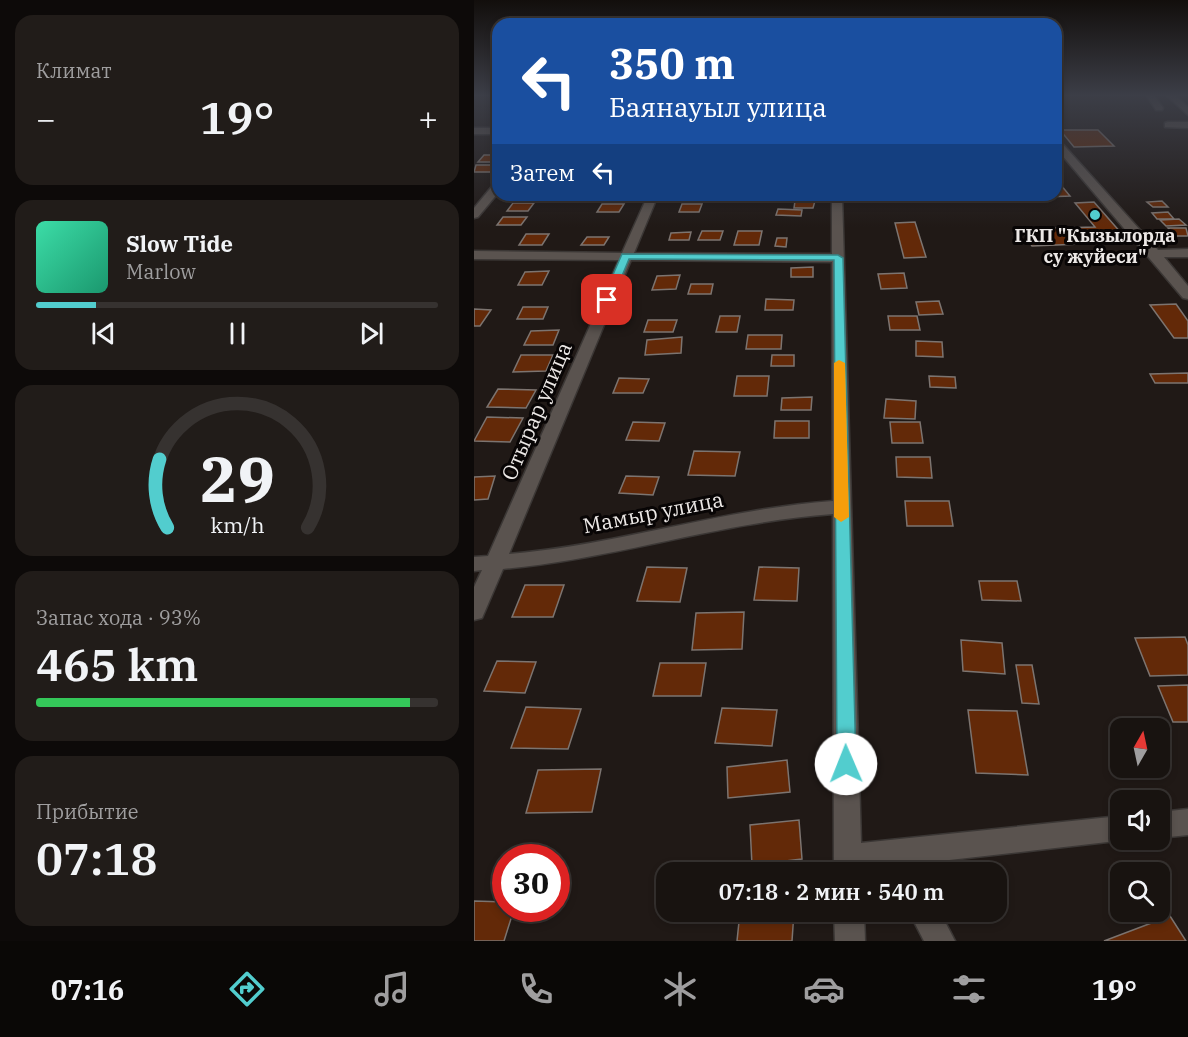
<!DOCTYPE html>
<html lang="ru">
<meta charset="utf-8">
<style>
body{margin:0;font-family:"IBM Plex Serif",serif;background:#211c19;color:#f1f3f6;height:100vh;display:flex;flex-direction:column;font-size:22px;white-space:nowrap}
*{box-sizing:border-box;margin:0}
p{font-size:20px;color:#9f9e9f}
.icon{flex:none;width:33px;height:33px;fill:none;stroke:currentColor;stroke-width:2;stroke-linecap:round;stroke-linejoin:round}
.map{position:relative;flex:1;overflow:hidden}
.sheet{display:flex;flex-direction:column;gap:15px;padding:15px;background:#0d0a09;width:474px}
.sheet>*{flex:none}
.guide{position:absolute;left:18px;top:18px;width:570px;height:183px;border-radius:18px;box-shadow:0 3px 9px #0003,0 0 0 2px #363230;background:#1a4fa0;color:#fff;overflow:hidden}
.needle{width:39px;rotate:9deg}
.buttons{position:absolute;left:636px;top:718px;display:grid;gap:12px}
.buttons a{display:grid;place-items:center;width:60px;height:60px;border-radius:12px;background:#181310;box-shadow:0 3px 9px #0003,0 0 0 2px #363230;font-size:30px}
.speed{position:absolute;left:18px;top:844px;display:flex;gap:12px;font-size:30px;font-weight:700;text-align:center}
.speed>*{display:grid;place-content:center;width:78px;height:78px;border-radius:50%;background:#181310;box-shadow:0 3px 9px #0003,0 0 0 2px #363230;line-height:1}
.speed .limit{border:9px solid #d22;background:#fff;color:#111}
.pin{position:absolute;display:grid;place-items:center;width:51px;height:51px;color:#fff;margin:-26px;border-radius:12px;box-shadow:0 3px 9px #0006}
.me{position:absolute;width:66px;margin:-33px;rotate:359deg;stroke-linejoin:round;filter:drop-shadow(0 0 4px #0008)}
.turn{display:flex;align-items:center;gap:21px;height:126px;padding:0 18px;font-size:27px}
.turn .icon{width:78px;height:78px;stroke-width:2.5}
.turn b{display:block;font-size:42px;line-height:51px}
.then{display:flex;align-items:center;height:57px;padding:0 18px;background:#0003;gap:12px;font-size:22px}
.big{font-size:45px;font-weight:600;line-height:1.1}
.sheet .card{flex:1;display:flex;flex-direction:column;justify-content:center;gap:9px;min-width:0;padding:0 21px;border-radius:18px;background:#211c19}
.sheet .dial{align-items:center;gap:0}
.dial svg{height:156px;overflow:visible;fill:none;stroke:#363230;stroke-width:7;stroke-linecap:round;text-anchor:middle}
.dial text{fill:#f1f3f6;stroke:none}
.song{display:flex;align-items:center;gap:18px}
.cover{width:72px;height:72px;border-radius:9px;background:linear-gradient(135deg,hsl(160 70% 55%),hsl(160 70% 35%))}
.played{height:6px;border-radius:3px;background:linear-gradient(90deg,#52cdce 15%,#363230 15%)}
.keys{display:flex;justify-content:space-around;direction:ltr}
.heat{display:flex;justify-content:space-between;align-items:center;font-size:33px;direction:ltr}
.charge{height:9px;border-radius:4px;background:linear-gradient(90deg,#34c759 93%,#363230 0)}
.trip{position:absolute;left:182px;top:862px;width:351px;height:60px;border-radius:18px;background:#181310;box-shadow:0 3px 9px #0003,0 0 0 2px #363230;font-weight:600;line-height:60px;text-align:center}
.tabs{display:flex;height:96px;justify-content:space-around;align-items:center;background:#0a0806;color:#9f9e9f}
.tabs .icon{width:42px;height:42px}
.tabs .current{color:#52cdce}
.tabs b{font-size:27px;color:#f1f3f6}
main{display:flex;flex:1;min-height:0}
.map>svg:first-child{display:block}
</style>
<main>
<section class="sheet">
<div class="card"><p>Климат</p>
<div class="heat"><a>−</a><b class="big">19°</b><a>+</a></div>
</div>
<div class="card">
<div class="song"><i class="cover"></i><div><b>Slow Tide</b><p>Marlow</p></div></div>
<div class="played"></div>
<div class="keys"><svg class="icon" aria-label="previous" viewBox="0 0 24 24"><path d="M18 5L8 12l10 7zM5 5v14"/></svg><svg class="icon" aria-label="pause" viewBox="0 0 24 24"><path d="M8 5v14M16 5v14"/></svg><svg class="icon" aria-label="next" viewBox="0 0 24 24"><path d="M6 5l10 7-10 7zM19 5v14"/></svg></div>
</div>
<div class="card dial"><svg viewBox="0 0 100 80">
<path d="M14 69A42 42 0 1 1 86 69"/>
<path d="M14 69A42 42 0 0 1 10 34" stroke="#52cdce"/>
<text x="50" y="56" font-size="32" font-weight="700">29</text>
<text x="50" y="72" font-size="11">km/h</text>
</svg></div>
<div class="card"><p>Запас хода · 93%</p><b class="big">465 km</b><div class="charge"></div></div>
<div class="card"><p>Прибытие</p><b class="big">07:18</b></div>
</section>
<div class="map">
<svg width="714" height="941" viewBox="0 0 714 941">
<rect width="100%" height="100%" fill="#201916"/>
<g fill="#632908" stroke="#7c7470" stroke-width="1.5">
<polygon points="586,130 624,130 640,146 600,147"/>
<polygon points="10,155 24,155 24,162 4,162"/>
<polygon points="2,165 22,165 16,172 0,172"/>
<polygon points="582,179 596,196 541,198 539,195 582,195"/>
<polygon points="118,195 145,195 143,199 116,199"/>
<polygon points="321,201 341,201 339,208 320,208"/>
<polygon points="688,201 694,207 679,207 673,202"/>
<polygon points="620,202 655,242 558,246 547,229 621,227 601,203"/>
<polygon points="39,203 60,203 54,211 33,211"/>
<polygon points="128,204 150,204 145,212 123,212"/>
<polygon points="208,204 228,204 225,212 205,212"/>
<polygon points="304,209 328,210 327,216 302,215"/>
<polygon points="694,212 700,219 683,219 678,213"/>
<polygon points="29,217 53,217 47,225 23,225"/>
<polygon points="705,219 712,225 692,226 686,220"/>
<polygon points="441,222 452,257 430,258 421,223"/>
<polygon points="694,228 712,228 714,236 702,236"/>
<polygon points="228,231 249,231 246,240 224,240"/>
<polygon points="264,231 288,231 285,245 260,245"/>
<polygon points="217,232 215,240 195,240 197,233"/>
<polygon points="52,234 75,234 68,245 45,245"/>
<polygon points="113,237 135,237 130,245 107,245"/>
<polygon points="303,238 313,238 312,247 301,246"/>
<polygon points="339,267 339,277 317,277 317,268"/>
<polygon points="75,271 68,285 44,285 51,272"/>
<polygon points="430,273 433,288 407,289 404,274"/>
<polygon points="206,275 202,289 178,290 183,276"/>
<polygon points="217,284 239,284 237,294 214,294"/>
<polygon points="292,299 320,300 319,310 291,310"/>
<polygon points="465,301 469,314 445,315 442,302"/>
<polygon points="702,304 714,321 714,338 700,338 676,305"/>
<polygon points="49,307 74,307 69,319 43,319"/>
<polygon points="0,309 17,310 6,326 0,326"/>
<polygon points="246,316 266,316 263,332 242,332"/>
<polygon points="414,316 443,316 446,330 416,330"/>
<polygon points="174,320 203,320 199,332 170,332"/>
<polygon points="85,330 79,345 50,345 57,331"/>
<polygon points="274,335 308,335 307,349 272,349"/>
<polygon points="208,337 207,353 171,355 173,340"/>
<polygon points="442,341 468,342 469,357 442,356"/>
<polygon points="47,355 79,355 72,371 39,372"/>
<polygon points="298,355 320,355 320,366 297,366"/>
<polygon points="714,373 714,383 681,383 676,374"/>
<polygon points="263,376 295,376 293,396 260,396"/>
<polygon points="455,376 481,377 482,388 456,387"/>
<polygon points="145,378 175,379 169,393 139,393"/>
<polygon points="24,389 62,390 52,408 13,407"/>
<polygon points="338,397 337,410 307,410 308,398"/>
<polygon points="412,399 442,401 441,419 410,418"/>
<polygon points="13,417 49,418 36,442 0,441"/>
<polygon points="301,421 335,421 335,438 300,438"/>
<polygon points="159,422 191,423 185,441 152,440"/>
<polygon points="416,422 446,422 449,443 418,443"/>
<polygon points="220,451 266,452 261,476 214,475"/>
<polygon points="422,457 456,457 458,478 423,477"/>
<polygon points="21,476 14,499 0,500 0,477"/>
<polygon points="152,476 185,477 179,495 145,493"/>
<polygon points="431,501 475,501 479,526 433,526"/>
<polygon points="173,567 213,568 206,602 163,601"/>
<polygon points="285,567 325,568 323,601 280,600"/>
<polygon points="505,581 543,581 547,601 508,600"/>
<polygon points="51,585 90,585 79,617 38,617"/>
<polygon points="270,612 268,649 218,650 222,613"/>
<polygon points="711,637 714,645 714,675 676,676 661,638"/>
<polygon points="487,640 528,643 531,674 489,671"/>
<polygon points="23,661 62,662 51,693 10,691"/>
<polygon points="186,663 232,663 227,696 179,696"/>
<polygon points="542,665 558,665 565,704 548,703"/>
<polygon points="714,685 714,722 699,722 684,686"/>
<polygon points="52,707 107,709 94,749 37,748"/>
<polygon points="248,708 303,710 298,746 241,743"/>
<polygon points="494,710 543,711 554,775 502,773"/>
<polygon points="313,760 316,792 254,798 253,767"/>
<polygon points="127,769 118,812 52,813 64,770"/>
<polygon points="325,820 328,859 278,865 276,825"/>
<polygon points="0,901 32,902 32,909 40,909 30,941 0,941"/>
<polygon points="266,912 320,912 318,941 263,941"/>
<polygon points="696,916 712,941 630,941"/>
</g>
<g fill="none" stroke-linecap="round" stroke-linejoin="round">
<defs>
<g id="minor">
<polygon points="672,95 680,95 689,108 688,110 682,110"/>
<polygon points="692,95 701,95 714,107 714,115"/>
<polygon points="694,122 714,122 714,128 691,127 691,123"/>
<rect x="0" y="128" width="24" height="6"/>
<polygon points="582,139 585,140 684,250 714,249 714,257 690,257 714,286 714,299 709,298 582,148"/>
<polygon points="24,183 24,193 4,217 0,218 0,208 20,184"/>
<path d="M174,195H184L160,253L358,254V195H368L387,843L646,816V840H651L440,864L443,873H414L411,868L388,870V873H360L359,514C247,522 140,559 29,569L8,618L0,620V587L8,570L0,571V557L14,556L145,260L0,259V251L148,253ZM157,260L358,262L359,501C249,509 144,545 35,554Z"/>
<polygon points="714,809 714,835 686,838 686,812"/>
<polygon points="360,912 390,912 391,941 361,941"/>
<polygon points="435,912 466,912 481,941 450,941"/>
</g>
</defs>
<use href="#minor" stroke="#3b3735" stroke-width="3"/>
<use href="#minor" fill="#5a534f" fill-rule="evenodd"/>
</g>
<linearGradient id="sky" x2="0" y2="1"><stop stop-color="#120e0c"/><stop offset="0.42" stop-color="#3c3e47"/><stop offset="1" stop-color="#3c3e47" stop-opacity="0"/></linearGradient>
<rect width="714" height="227" fill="url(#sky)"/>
<polygon fill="#52cdce" stroke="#358586" stroke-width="1.5" points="148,254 364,255 369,258 382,764 379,770 372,773 365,770 363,764 360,260 155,259 138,300 129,302 128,300"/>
<polygon fill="#f59e0b" points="365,360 371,363 375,517 367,522 360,517 360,363"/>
<circle fill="#52cdce" stroke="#080505" stroke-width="2" cx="621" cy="215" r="6"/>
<g text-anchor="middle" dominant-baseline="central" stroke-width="6" stroke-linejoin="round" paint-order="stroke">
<g font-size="18" font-weight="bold" fill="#ece8e6" stroke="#080505">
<text x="621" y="235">ГКП "Кызылорда<tspan x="621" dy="21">су жуйеси"</tspan></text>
</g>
<g font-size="21" fill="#ece8e6" stroke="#080505">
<text transform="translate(62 411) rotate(-67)">Отырар улица</text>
<text transform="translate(179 512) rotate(-11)">Мамыр улица</text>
</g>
</g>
</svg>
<div class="buttons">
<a><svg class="needle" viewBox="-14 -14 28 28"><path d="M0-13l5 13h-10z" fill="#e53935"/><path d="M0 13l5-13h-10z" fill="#9f9e9f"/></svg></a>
<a><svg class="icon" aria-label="sound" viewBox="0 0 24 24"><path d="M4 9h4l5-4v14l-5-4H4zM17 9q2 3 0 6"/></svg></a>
<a><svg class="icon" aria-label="search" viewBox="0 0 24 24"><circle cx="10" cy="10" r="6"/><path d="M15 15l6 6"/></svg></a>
</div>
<div class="speed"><div class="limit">30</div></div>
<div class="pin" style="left:133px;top:300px;background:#d93025"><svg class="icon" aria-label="arrive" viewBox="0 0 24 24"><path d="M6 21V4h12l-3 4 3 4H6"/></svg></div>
<svg class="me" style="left:372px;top:764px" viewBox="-20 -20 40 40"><circle r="19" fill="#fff"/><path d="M0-13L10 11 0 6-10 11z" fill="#52cdce"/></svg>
<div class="trip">07:18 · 2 мин · 540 m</div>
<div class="guide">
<div class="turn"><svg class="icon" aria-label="left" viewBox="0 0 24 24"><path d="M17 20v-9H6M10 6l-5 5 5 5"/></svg><div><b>350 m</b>Баянауыл улица</div></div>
<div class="then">Затем<svg class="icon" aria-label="left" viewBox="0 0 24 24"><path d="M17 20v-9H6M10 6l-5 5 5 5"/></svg></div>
</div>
</div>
</main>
<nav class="tabs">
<b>07:16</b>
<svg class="icon current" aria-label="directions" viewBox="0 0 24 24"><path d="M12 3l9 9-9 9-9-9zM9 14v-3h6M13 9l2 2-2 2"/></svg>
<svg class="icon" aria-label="music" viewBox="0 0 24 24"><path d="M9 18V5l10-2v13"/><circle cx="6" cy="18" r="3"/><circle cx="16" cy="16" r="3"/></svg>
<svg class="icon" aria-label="phone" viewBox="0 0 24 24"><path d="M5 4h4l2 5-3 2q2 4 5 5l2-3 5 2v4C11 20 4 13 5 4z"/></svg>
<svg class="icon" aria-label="climate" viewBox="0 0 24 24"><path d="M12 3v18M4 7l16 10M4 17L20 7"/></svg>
<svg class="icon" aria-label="car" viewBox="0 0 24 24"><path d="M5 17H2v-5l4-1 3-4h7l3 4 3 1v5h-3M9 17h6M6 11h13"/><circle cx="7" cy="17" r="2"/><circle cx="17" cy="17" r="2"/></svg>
<svg class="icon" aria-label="filters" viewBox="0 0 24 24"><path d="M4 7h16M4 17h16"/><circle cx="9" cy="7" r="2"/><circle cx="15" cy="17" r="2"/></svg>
<b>19°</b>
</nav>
